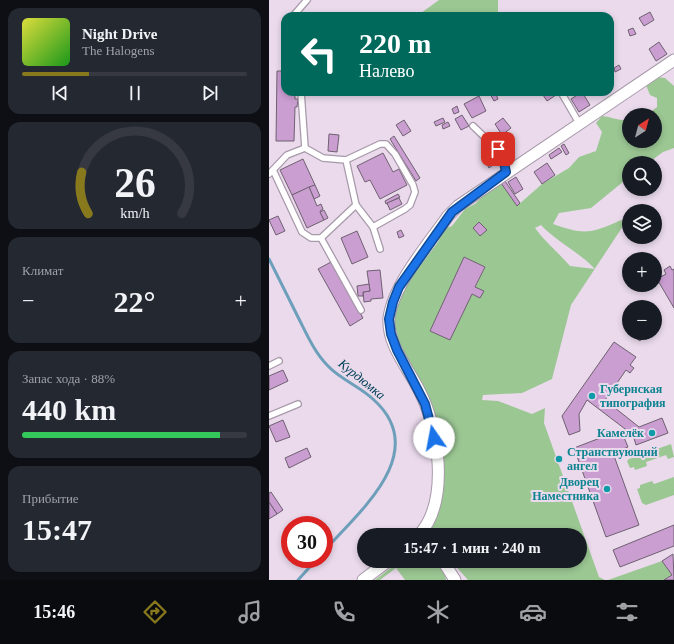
<!DOCTYPE html>
<html lang="ru">
<meta charset="utf-8">
<style>
body{margin:0;font-family:Georgia,serif;background:#242831;color:#f1f3f6;height:100vh;display:flex;flex-direction:column;font-size:15px;white-space:nowrap}
*{box-sizing:border-box;margin:0}
p{font-size:13px;color:#9ea1a6}
.icon{flex:none;width:22px;height:22px;fill:none;stroke:currentColor;stroke-width:2;stroke-linecap:round;stroke-linejoin:round}
.map{position:relative;flex:1;overflow:hidden}
.sheet{display:flex;flex-direction:column;gap:8px;padding:8px;background:#0d0f14;width:269px}
.sheet>*{flex:none}
.hud{position:absolute;left:12px;top:12px;width:333px;height:84px;border-radius:12px;box-shadow:0 2px 6px #0003;background:#00695c;color:#fff;overflow:hidden}
.needle{width:26px;rotate:36deg}
.controls{position:absolute;left:353px;top:108px;display:grid;gap:8px}
.controls a{display:grid;place-items:center;width:40px;height:40px;border-radius:50%;background:#171b24;box-shadow:0 2px 6px #0003;font-size:20px}
.speed{position:absolute;left:12px;top:516px;display:flex;gap:8px;font-size:20px;font-weight:700;text-align:center}
.speed>*{display:grid;place-content:center;width:52px;height:52px;border-radius:50%;background:#171b24;box-shadow:0 2px 6px #0003;line-height:1}
.speed .limit{border:6px solid #d22;background:#fff;color:#111}
.pin{position:absolute;display:grid;place-items:center;width:34px;height:34px;color:#fff;margin:-17px;border-radius:8px;box-shadow:0 2px 6px #0006}
.me{position:absolute;width:44px;margin:-22px;rotate:348deg;stroke-linejoin:round;filter:drop-shadow(0 0 3px #0008)}
.turn{display:flex;align-items:center;gap:14px;height:84px;padding:0 12px;font-size:18px}
.turn .icon{width:52px;height:52px;stroke-width:2.5}
.turn b{display:block;font-size:28px;line-height:34px}
.big{font-size:30px;font-weight:800;line-height:1.1}
.sheet .card{flex:1;display:flex;flex-direction:column;justify-content:center;gap:6px;min-width:0;padding:0 14px;border-radius:12px;background:#242831}
.sheet .dial{align-items:center;gap:0}
.dial svg{height:104px;overflow:visible;fill:none;stroke:#363941;stroke-width:7;stroke-linecap:round;text-anchor:middle}
.dial text{fill:#f1f3f6;stroke:none}
.song{display:flex;align-items:center;gap:12px}
.cover{width:48px;height:48px;border-radius:6px;background:linear-gradient(135deg,hsl(60 70% 55%),hsl(120 70% 35%))}
.played{height:4px;border-radius:2px;background:linear-gradient(90deg,#89791d 30%,#363941 30%)}
.keys{display:flex;justify-content:space-around;direction:ltr}
.heat{display:flex;justify-content:space-between;align-items:center;font-size:22px;direction:ltr}
.charge{height:6px;border-radius:3px;background:linear-gradient(90deg,#34c759 88%,#363941 0)}
.trip{position:absolute;left:88px;top:528px;width:230px;height:40px;border-radius:20px;background:#171b24;box-shadow:0 2px 6px #0003;font-weight:800;line-height:40px;text-align:center}
.menu{display:flex;height:64px;justify-content:space-around;align-items:center;background:#090b0e;color:#9ea1a6}
.menu .icon{width:28px;height:28px}
.menu .selected{color:#89791d}
.menu b{font-size:18px;color:#f1f3f6}
main{display:flex;flex:1;min-height:0}
.map>svg:first-child{display:block}
</style>
<main>
<section class="sheet">
<div class="card">
<div class="song"><i class="cover"></i><div><b>Night Drive</b><p>The Halogens</p></div></div>
<div class="played"></div>
<div class="keys"><svg class="icon" aria-label="previous" viewBox="0 0 24 24"><path d="M18 5L8 12l10 7zM5 5v14"/></svg><svg class="icon" aria-label="pause" viewBox="0 0 24 24"><path d="M8 5v14M16 5v14"/></svg><svg class="icon" aria-label="next" viewBox="0 0 24 24"><path d="M6 5l10 7-10 7zM19 5v14"/></svg></div>
</div>
<div class="card dial"><svg viewBox="0 0 100 80">
<path d="M14 69A42 42 0 1 1 86 69"/>
<path d="M14 69A42 42 0 0 1 9 37" stroke="#89791d"/>
<text x="50" y="56" font-size="32" font-weight="700">26</text>
<text x="50" y="72" font-size="11">km/h</text>
</svg></div>
<div class="card"><p>Климат</p>
<div class="heat"><a>−</a><b class="big">22°</b><a>+</a></div>
</div>
<div class="card"><p>Запас хода · 88%</p><b class="big">440 km</b><div class="charge"></div></div>
<div class="card"><p>Прибытие</p><b class="big">15:47</b></div>
</section>
<div class="map">
<svg width="405" height="580" viewBox="0 0 405 580">
<rect width="100%" height="100%" fill="#eadaec"/>
<g fill="#9bc793" fill-rule="evenodd">
<polygon points="170,0 229,0 229,16 148,16"/>
<path d="M388,77L396,78L405,86V148L394,152L379,163H360V177L322,208L290,213L284,224C315,235 322,234 352,220L356,223L302,305L283,379L253,393L214,395L213,400L229,401L263,414L276,408L275,423L330,577L336,580H199L184,563L186,561H311V535L161,534L172,488L162,405L130,342L124,317L133,290L169,242L175,229L183,226L196,209L206,204L221,189L232,183L248,206L273,184L300,168L310,157L327,151L333,132L327,123L333,116C343,117 350,121 360,120V141H386V115H378L388,107V98L381,95L377,85ZM272,225C288,242 310,252 326,269L301,266C290,253 276,242 266,228ZM195,257L216,267L206,287L214,291L211,297L203,294L181,340L161,331Z"/>
<polygon points="402,444 405,457 399,459 397,455 377,462 378,466 366,470 365,467 361,468 358,461 360,459"/>
<polygon points="405,473 405,495 377,505 373,503 368,489 371,488 371,485 383,481 385,484 405,477"/>
<polygon points="131,561 166,561 176,575 177,580 136,580 127,568 111,580 106,580"/>
<polygon points="393,561 403,575 395,580 339,580"/>
</g>
<g fill="none" stroke-linecap="round" stroke-linejoin="round">
<g stroke="#6e9fba" stroke-width="3">
<path d="M0,259C10,279 20,299 30,319C38,335 46,353 59,366C72,380 91,386 105,400C162,452 91,511 55,551"/>
<polyline points="29,580 48,559"/>
</g>
</g>
<g fill="#cb9ed2" stroke="#6e6170">
<polygon points="381,12 385,20 375,26 370,18"/>
<polygon points="364,28 367,34 361,36 359,30"/>
<polygon points="390,42 398,54 387,61 380,49"/>
<polygon points="350,65 352,69 346,72 345,68"/>
<polygon points="8,71 16,71 16,92 26,92 26,99 29,99 28,107 26,107 25,141 7,141"/>
<polygon points="220,92 226,92 229,99 225,101"/>
<polygon points="272,92 285,92 287,95 278,101"/>
<polygon points="313,92 321,105 310,112 302,99"/>
<polygon points="210,96 217,111 203,118 195,104"/>
<polygon points="188,106 190,112 185,114 183,109"/>
<polygon points="193,115 200,126 192,130 186,119"/>
<polygon points="174,118 176,122 167,126 165,122"/>
<polygon points="234,118 242,128 233,135 226,124"/>
<polygon points="135,120 142,131 134,136 127,125"/>
<polygon points="179,122 181,126 174,129 173,125"/>
<polygon points="60,134 70,135 68,152 59,151"/>
<polygon points="125,136 151,178 147,181 121,139"/>
<polygon points="295,144 300,153 297,155 292,146"/>
<polygon points="290,148 293,152 282,159 280,155"/>
<polygon points="114,153 124,172 130,169 138,185 111,199 101,180 96,182 88,166"/>
<polygon points="34,159 46,185 23,195 11,170"/>
<polygon points="225,159 228,162 220,168 218,164"/>
<polygon points="278,163 286,175 273,184 265,172"/>
<polygon points="247,177 254,189 246,194 239,182"/>
<polygon points="236,181 251,203 248,206 232,183"/>
<polygon points="46,185 51,196 45,199 40,187"/>
<polygon points="40,187 48,206 52,204 54,209 51,211 55,220 38,228 23,195"/>
<polygon points="129,194 131,197 117,204 116,201"/>
<polygon points="130,198 133,204 121,210 118,203"/>
<polygon points="55,210 59,218 55,220 51,212"/>
<polygon points="9,216 16,231 7,235 0,220"/>
<polygon points="210,222 218,230 211,236 204,228"/>
<polygon points="132,230 135,236 130,238 128,232"/>
<polygon points="88,231 99,257 83,264 72,238"/>
<polygon points="195,257 216,267 206,287 215,291 211,298 203,294 181,340 161,331"/>
<polygon points="62,262 94,318 81,326 49,269"/>
<polygon points="401,266 403,270 405,269 405,308 388,279 397,274 395,270"/>
<polygon points="111,270 114,298 102,299 102,301 95,302 94,292 101,291 98,271"/>
<polygon points="100,284 101,291 94,292 94,296 89,296 88,286"/>
<polygon points="364,333 377,333 371,341 363,335"/>
<polygon points="345,342 367,357 361,365 365,368 361,373 357,370 348,383 352,386 348,392 344,389 336,400 370,427 393,418 399,433 367,445 364,435 318,400 310,414 311,431 300,435 293,416"/>
<polygon points="14,370 19,381 0,390 0,376"/>
<polygon points="14,420 21,437 7,442 0,426"/>
<polygon points="352,430 359,447 344,453 370,525 337,537 305,448"/>
<polygon points="38,448 42,457 20,468 16,458"/>
<polygon points="2,492 14,510 8,514 0,502 0,493"/>
<polygon points="0,502 8,514 0,519"/>
<polygon points="405,525 405,546 351,567 344,550"/>
<polygon points="404,554 405,580 395,580 403,575 393,561"/>
</g>
<g fill="none" stroke-linecap="round" stroke-linejoin="round">
<defs>
<g id="lane">
<polyline points="24,16 38,0"/>
<polyline points="292,92 310,123"/>
<polyline points="204,126 232,153 237,172"/>
<polyline points="77,160 111,144 117,144 126,154 144,185 146,192 141,205 136,209 104,227 87,205"/>
<polyline points="4,170 33,232 42,238 52,238 87,205 77,160 54,158 36,148"/>
<polyline points="0,174 18,155 36,148 32,92"/>
<polyline points="104,227 111,249"/>
<polyline points="52,238 92,310"/>
<polyline points="0,366 10,361"/>
<polyline points="0,416 29,404"/>
</g>
<g id="street">
<path d="M150,535C181,501 170,428 150,390C139,368 118,344 120,318C124,285 160,243 179,216L189,206L405,60"/>
<polyline points="174,561 186,580"/>
<polyline points="94,580 119,561"/>
</g>
</defs>
<use href="#lane" stroke="#a799aa" stroke-width="8"/>
<use href="#street" stroke="#a799aa" stroke-width="13"/>
<use href="#lane" stroke="#fff" stroke-width="5.5"/>
<use href="#street" stroke="#fff" stroke-width="11"/>
</g>
<g fill="none" stroke-linecap="round" stroke-linejoin="round">
<defs>
<polyline id="route" points="165,438 156,404 128,350 122,334 120,319 124,302 130,287 183,212 237,172 234,158 229,149"/>
</defs>
<use href="#route" stroke="#114b97" stroke-width="10"/>
<use href="#route" stroke="#1a73e8" stroke-width="7"/>
</g>
<g fill="#0f9aa8" stroke="#eadaec" stroke-width="1.5">
<circle cx="323" cy="396" r="4"/>
<circle cx="383" cy="433" r="4"/>
<circle cx="290" cy="459" r="4"/>
<circle cx="338" cy="489" r="4"/>
</g>
<g text-anchor="middle" dominant-baseline="central" stroke-width="4" stroke-linejoin="round" paint-order="stroke">
<g font-size="12" font-weight="bold" fill="#0d838f" stroke="#eadaec" text-anchor="start">
<text x="331" y="389">Губернская<tspan x="331" dy="14">типография</tspan></text>
<text x="375" y="433" text-anchor="end">Камелёк</text>
<text x="298" y="452">Странствующий<tspan x="298" dy="14">ангел</tspan></text>
<text x="330" y="482" text-anchor="end">Дворец<tspan x="330" dy="14">Наместника</tspan></text>
</g>
<g font-size="13" font-style="italic" fill="#004058" stroke="#eadaec">
<text transform="translate(93 379) rotate(39)">Курдюмка</text>
</g>
</g>
</svg>
<div class="controls">
<a><svg class="needle" viewBox="-14 -14 28 28"><path d="M0-13l5 13h-10z" fill="#e53935"/><path d="M0 13l5-13h-10z" fill="#9ea1a6"/></svg></a>
<a><svg class="icon" aria-label="search" viewBox="0 0 24 24"><circle cx="10" cy="10" r="6"/><path d="M15 15l6 6"/></svg></a>
<a><svg class="icon" aria-label="layers" viewBox="0 0 24 24"><path d="M12 4l9 5-9 5-9-5zM3 14l9 5 9-5"/></svg></a>
<a>+</a>
<a>−</a>
</div>
<div class="speed"><div class="limit">30</div></div>
<div class="pin" style="left:229px;top:149px;background:#d93025"><svg class="icon" aria-label="arrive" viewBox="0 0 24 24"><path d="M6 21V4h12l-3 4 3 4H6"/></svg></div>
<svg class="me" style="left:165px;top:438px" viewBox="-20 -20 40 40"><circle r="19" fill="#fff"/><path d="M0-13L10 11 0 6-10 11z" fill="#1a73e8"/></svg>
<div class="trip">15:47 · 1 мин · 240 m</div>
<div class="hud">
<div class="turn"><svg class="icon" aria-label="left" viewBox="0 0 24 24"><path d="M17 20v-9H6M10 6l-5 5 5 5"/></svg><div><b>220 m</b>Налево</div></div>
</div>
</div>
</main>
<nav class="menu">
<b>15:46</b>
<svg class="icon selected" aria-label="directions" viewBox="0 0 24 24"><path d="M12 3l9 9-9 9-9-9zM9 14v-3h6M13 9l2 2-2 2"/></svg>
<svg class="icon" aria-label="music" viewBox="0 0 24 24"><path d="M9 18V5l10-2v13"/><circle cx="6" cy="18" r="3"/><circle cx="16" cy="16" r="3"/></svg>
<svg class="icon" aria-label="phone" viewBox="0 0 24 24"><path d="M5 4h4l2 5-3 2q2 4 5 5l2-3 5 2v4C11 20 4 13 5 4z"/></svg>
<svg class="icon" aria-label="climate" viewBox="0 0 24 24"><path d="M12 3v18M4 7l16 10M4 17L20 7"/></svg>
<svg class="icon" aria-label="car" viewBox="0 0 24 24"><path d="M5 17H2v-5l4-1 3-4h7l3 4 3 1v5h-3M9 17h6M6 11h13"/><circle cx="7" cy="17" r="2"/><circle cx="17" cy="17" r="2"/></svg>
<svg class="icon" aria-label="filters" viewBox="0 0 24 24"><path d="M4 7h16M4 17h16"/><circle cx="9" cy="7" r="2"/><circle cx="15" cy="17" r="2"/></svg>
</nav>
